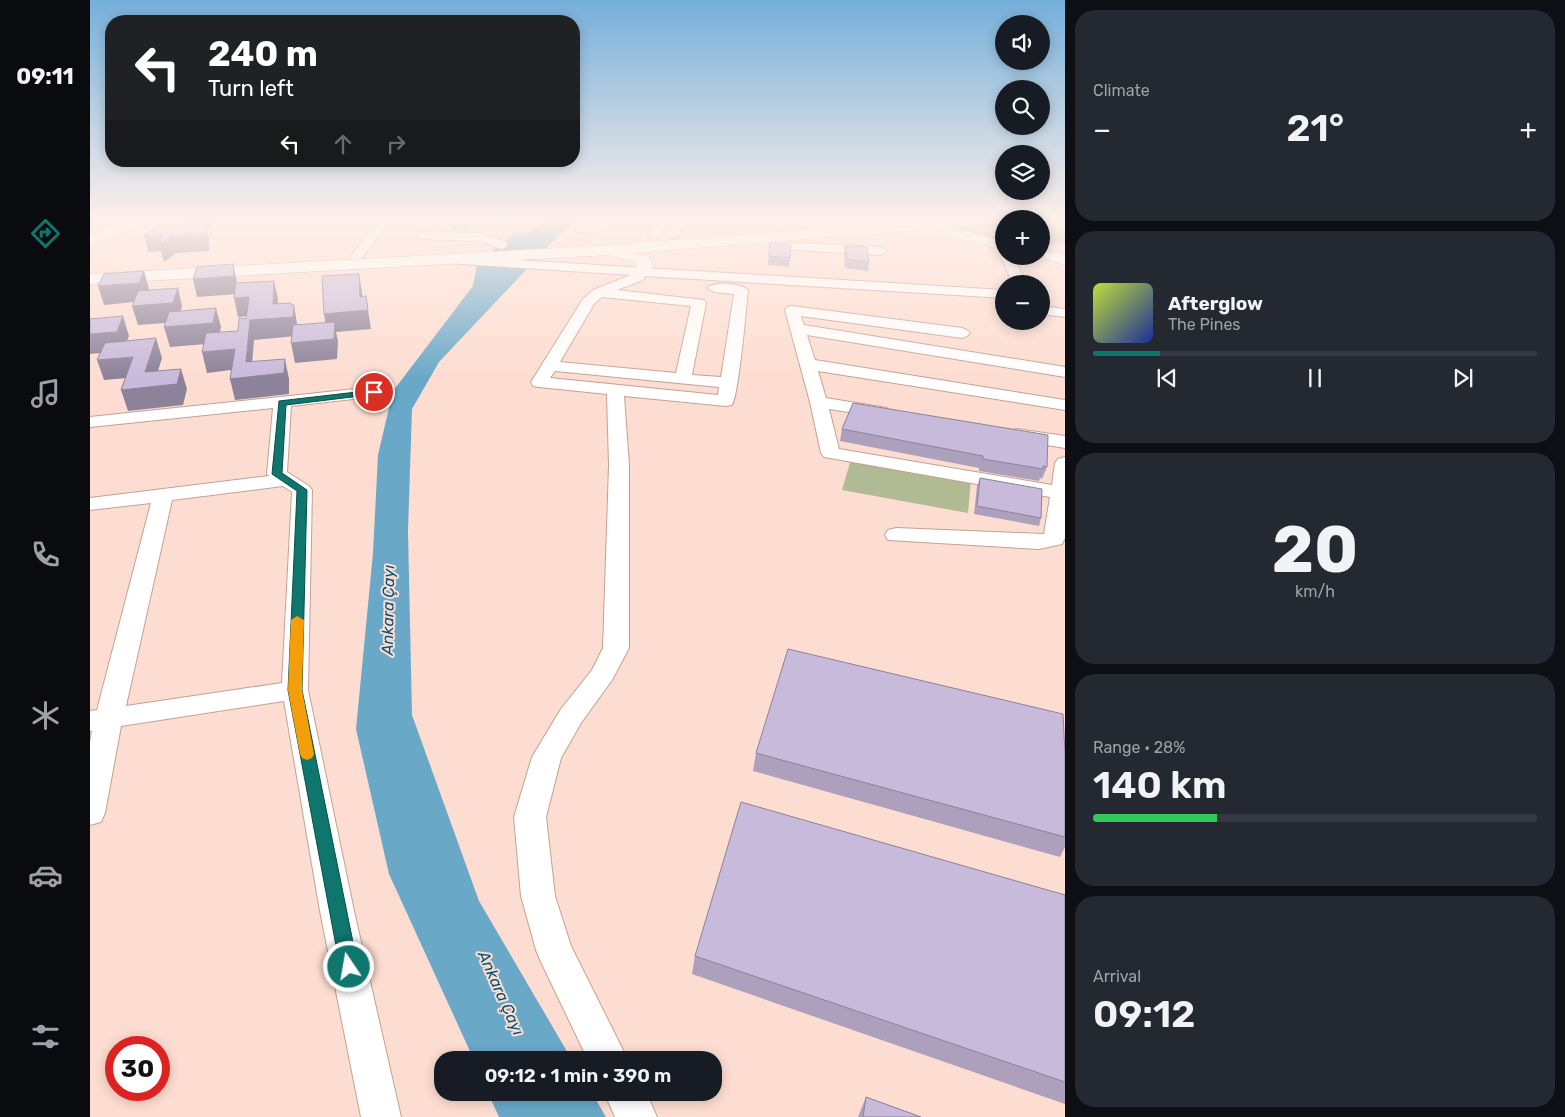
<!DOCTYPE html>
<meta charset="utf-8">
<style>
body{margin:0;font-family:Rubik,sans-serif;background:#242831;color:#f1f3f6;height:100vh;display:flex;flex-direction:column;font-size:19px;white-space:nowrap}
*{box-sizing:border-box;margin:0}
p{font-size:16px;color:#9ea1a6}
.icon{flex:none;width:28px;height:28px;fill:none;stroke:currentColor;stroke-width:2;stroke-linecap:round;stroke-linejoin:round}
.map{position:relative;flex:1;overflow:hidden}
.drawer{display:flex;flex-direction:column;gap:10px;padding:10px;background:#0d0f14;width:500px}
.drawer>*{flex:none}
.banner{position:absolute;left:15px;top:15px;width:475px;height:152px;border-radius:20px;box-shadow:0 2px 12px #0003;background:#202124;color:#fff;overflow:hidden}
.buttons{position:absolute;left:905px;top:15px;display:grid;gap:10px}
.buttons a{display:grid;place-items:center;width:55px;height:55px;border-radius:50%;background:#171b24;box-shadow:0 2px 12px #0003;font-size:25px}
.speed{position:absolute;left:15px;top:1036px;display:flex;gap:10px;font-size:25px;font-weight:700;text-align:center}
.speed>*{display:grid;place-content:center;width:65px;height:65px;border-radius:50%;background:#171b24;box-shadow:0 2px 12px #0003;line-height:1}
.speed .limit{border:8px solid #d22;background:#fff;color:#111}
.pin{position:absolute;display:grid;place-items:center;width:42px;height:42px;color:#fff;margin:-21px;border:2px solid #fff;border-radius:50%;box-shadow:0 1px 5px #0007}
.me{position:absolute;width:55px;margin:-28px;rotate:348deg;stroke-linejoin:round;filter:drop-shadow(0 0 4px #0008)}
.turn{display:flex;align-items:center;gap:18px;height:105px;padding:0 20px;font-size:22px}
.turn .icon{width:65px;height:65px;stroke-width:2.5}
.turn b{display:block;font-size:35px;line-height:42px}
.lanes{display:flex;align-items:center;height:48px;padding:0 20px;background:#0003;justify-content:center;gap:25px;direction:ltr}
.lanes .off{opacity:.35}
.big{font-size:38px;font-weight:600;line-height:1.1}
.drawer .widget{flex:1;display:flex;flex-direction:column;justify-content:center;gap:8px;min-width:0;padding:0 18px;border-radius:20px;background:#242831}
.drawer .dial{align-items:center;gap:0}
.dial b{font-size:65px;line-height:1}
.song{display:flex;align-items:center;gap:15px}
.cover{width:60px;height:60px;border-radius:8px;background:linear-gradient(135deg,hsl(70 70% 55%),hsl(230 70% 35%))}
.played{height:5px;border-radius:2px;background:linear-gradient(90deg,#0f766e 15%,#363941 15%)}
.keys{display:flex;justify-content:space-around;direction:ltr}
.heat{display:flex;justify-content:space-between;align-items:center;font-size:28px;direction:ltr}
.charge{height:8px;border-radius:4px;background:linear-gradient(90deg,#34c759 28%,#363941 0)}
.trip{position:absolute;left:344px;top:1051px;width:288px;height:50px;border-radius:20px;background:#171b24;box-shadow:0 2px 12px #0003;font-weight:600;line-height:50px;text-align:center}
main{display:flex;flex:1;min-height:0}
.tab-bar{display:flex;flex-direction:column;width:90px;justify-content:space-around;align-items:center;background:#090b0e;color:#9ea1a6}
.tab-bar .icon{width:35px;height:35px}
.tab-bar .selected{color:#0f766e}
.tab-bar b{font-size:22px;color:#f1f3f6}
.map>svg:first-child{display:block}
</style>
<main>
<nav class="tab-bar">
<b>09:11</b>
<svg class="icon selected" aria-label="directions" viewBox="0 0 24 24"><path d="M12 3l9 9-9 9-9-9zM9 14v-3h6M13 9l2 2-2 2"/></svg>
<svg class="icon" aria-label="music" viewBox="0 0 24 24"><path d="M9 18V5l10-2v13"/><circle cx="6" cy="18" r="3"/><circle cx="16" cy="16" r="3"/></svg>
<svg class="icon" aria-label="phone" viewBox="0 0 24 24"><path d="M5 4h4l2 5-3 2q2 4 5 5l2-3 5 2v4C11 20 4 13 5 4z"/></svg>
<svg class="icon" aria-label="climate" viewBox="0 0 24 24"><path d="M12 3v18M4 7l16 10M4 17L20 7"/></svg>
<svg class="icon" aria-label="car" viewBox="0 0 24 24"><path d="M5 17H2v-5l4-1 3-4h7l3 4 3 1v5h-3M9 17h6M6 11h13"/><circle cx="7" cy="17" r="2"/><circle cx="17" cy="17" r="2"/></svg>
<svg class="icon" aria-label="filters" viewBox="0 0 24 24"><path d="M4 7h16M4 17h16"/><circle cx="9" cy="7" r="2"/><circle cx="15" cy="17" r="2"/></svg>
</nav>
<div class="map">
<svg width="975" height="1117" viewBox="0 0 975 1117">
<rect width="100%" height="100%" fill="#fdddd1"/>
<g fill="#b0bb93">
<polygon points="951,221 973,221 975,224 975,244 951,245"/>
<polygon points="906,223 897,231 900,235 911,241 867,231 839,227"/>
<polygon points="761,459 881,480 878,513 752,490"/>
</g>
<g fill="#6aa8c8">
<polygon points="459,221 488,221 469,235 349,362 322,409 318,531 322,715 389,901 482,1060 384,1060 299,874 266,729 283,553 288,455 303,391 383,286 387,265 405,248 426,233 436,233"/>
<polygon points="398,1093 502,1093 516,1117 409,1117"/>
</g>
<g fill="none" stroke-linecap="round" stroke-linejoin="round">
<defs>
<g id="minor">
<polygon points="287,221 299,221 271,259 263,259 261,256"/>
<polygon points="337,221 443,221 439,226 435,227 343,224"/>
<path d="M520,221H540L538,223C526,227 493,238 484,229L490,226Z"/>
<polygon points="565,221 577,221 570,236 564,240 558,236"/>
<polygon points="585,221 597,221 587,238 579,238 577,235"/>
<polygon points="333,232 392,233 416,242 418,245 412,249 390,241 329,239 327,236"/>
<polygon points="688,242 791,247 797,251 791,255 684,249 682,246"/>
<polygon points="914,253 914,256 923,256 937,284 923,284 911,256"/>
<path d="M361,256L914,290V298L555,276L553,280L527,290L614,300L616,303L602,375L631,377L644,294L624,292L617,288C624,281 651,283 658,290C656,309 649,394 642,405L636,406L534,396L539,465V648L522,680L491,723L471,758L456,817L465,896L481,946L538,1060H498L451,962L446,950L431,896L424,817L442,757L471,709L502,670L513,648L519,465L517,394L449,387L443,386L441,382L493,299L503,290L541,275L357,263L355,260L357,257ZM512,297L601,306L586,373L470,362L504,304ZM465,371L629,387L628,395L460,378Z"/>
<polygon points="702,306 872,328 877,330 880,333 877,336 872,338 711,316 714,325 975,367 975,377 717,335 725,360 975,400 975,410 728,371 736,398 791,407 797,408 800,412 797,416 791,417 739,409 749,449 962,485 965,463 968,459 975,457 975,538 972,544 949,549 798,540 795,535 798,530 806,528 954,534 960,497 734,457 731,453 720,402 695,310 697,307"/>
<polygon points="951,306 975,309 975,317 951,314"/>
<path d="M284,387L290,388L293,392L290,396L201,406L197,472L219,486L222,490L218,690L264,911L311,1117H271L230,911L194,701L31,726L15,813L11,822L0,825V742L2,731H0V711L7,710L61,503L0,510V498L179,476L177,474L183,408L0,427V417ZM193,486L202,492L192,683L36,706L82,500Z"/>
<polygon points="927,429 975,436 975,448 920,439 918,435 920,431"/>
<polygon points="514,1092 556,1092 567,1117 525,1117"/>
</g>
<g id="major">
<polygon points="42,221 63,221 61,224 0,244 0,235"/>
<polygon points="831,221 894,221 887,225 860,227 914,241 914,250 852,234 850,231 852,228 544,253 558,256 563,265 557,274 545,274 543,271 547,265 546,262 518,255 0,284 0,274 506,246"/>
<polygon points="951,249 975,255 975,265 946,256 951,256"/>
</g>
<polygon id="highway" points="33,221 53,221 51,224 0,244 0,235"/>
</defs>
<use href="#minor" stroke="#c5a092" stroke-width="2"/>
<use href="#major" stroke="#c5a092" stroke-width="1"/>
<use href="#highway" stroke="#c5a092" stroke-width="1"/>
<use href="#minor" fill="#fff" fill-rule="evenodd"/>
<use href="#major" fill="#fff" fill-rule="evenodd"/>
<use href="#highway" fill="#fff" fill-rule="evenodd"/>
</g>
<g fill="#aca0bc">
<polygon points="362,227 380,227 378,231 363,231"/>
<polygon points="680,243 700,258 699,267 678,265"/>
<polygon points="755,246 779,262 778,271 755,268 754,255"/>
<polygon points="752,429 957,467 952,479 950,478 949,481 889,471 889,468 750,441"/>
<polygon points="890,478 951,518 949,526 884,514 887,486"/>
<polygon points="666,753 975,753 975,847 970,857 663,771"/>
<polygon points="975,895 975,1104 602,974 605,956"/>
<polygon points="776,1097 831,1117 768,1117"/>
</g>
<g fill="#8c8299">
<polygon points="104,221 127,221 128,222 117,230 119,239 119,251 86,253 74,262 71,251 58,252 54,235 100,224"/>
<polygon points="380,223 380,227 378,231 378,227"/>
<polygon points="143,264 147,282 148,294 107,297 103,279"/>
<polygon points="54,271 59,289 54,301 14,305 8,286"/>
<polygon points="269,274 272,292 273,311 278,310 281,329 246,332 248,341 247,359 205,363 201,343 237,333 234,314 270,297"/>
<polygon points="184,281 188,299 187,318 201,303 203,312 204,305 207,324 206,336 164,340 161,377 195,359 199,379 199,394 145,400 140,379 156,362 160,320 183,304"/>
<polygon points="88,288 92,306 88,322 48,325 42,306"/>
<polygon points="159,297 163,316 148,317 144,298"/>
<polygon points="126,308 131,327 128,343 80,347 74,327"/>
<polygon points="33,316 39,336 33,351 0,354 0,334"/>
<polygon points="66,338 72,358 63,387 91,369 97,389 93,405 38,411 31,390 55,372"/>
<polygon points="145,349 149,369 117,373 112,352"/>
<polygon points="43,357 49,377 14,380 7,360"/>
</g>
<g fill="#c8badb" stroke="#8c8299">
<polygon points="75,221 104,221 100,224 115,223 116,234 82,236 69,245 74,234 54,235"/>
<polygon points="365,223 380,223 378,227 362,227"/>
<polygon points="680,243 701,244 700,258 679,256"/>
<polygon points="755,246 777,247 779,262 757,259"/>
<polygon points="143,264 144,276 103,279 107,267"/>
<polygon points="54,271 49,283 8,286 14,274"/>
<polygon points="269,274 270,297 276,296 278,310 234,314 232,276"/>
<polygon points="184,281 183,304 201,303 201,305 204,305 203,317 160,320 156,362 195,359 194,373 140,379 145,349 112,352 116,333 148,331 149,318 156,319 159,297 144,298 146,283"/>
<polygon points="88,288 83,303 42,306 48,291"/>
<polygon points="126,308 123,323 74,327 79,312"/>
<polygon points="33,316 27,332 0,334 0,319"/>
<polygon points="245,322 244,339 201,343 203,325"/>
<polygon points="66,338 55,372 91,369 87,384 31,390 43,357 7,360 15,343"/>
<polygon points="763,403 958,435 957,467 953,466 953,469 893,459 893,456 752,429"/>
<polygon points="890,478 952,489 951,518 887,506"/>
<polygon points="698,649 973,714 975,753 975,837 666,753"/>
<polygon points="651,802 975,895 975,1082 605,956"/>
<polygon points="776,1097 831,1117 773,1117"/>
</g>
<linearGradient id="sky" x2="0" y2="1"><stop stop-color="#75afdb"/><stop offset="0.58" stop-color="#fef0ea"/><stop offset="1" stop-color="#fef0ea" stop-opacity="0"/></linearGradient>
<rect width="975" height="378" fill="url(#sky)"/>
<polygon fill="#0f766e" stroke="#0a4d48" points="284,390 288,392 287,394 196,405 192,473 217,490 212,690 268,967 266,973 259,976 253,973 250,967 198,690 207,491 182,474 189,401"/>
<polygon fill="#f59e0b" points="207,616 214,620 212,690 224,754 222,758 217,760 212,758 210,754 198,690 201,620"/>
<g text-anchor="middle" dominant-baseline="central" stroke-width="4" stroke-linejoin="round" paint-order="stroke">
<g font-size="16" font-style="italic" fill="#005576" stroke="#fdddd1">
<text transform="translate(298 610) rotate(-89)">Ankara Çayı</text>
<text transform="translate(411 993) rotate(66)">Ankara Çayı</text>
</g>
</g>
</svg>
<div class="buttons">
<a><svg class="icon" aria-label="sound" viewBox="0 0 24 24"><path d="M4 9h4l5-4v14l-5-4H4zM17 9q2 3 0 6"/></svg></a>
<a><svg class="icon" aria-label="search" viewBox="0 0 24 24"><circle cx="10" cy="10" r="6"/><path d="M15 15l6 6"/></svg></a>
<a><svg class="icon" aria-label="layers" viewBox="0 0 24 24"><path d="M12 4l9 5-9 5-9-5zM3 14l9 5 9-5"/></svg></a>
<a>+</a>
<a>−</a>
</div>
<div class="speed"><div class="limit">30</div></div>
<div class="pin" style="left:284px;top:392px;background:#d93025"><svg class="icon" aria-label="arrive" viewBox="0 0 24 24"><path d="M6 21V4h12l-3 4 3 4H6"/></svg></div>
<svg class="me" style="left:259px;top:967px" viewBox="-20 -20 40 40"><circle r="17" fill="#0f766e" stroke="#fff" stroke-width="3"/><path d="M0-11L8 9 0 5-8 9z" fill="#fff"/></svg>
<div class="trip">09:12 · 1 min · 390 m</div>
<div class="banner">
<div class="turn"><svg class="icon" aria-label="left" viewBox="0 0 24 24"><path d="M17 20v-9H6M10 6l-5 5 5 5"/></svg><div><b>240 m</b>Turn left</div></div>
<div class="lanes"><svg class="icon" aria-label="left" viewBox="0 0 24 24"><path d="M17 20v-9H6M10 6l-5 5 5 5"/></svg><svg class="icon off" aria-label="ahead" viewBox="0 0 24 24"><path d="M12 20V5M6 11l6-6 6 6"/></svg><svg class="icon off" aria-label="right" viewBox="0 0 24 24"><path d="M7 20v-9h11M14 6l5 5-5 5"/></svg></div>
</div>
</div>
<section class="drawer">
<div class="widget"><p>Climate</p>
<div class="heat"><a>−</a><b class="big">21°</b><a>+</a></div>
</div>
<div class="widget">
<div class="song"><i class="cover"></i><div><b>Afterglow</b><p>The Pines</p></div></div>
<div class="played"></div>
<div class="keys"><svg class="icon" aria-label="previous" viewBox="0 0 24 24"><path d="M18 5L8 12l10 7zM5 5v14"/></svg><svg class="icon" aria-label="pause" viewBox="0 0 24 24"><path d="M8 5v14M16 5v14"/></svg><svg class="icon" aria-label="next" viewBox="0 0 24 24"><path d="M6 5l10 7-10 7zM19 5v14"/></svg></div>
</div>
<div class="widget dial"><b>20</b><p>km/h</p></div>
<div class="widget"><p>Range · 28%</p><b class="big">140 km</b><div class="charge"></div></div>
<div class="widget"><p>Arrival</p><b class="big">09:12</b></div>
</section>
</main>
